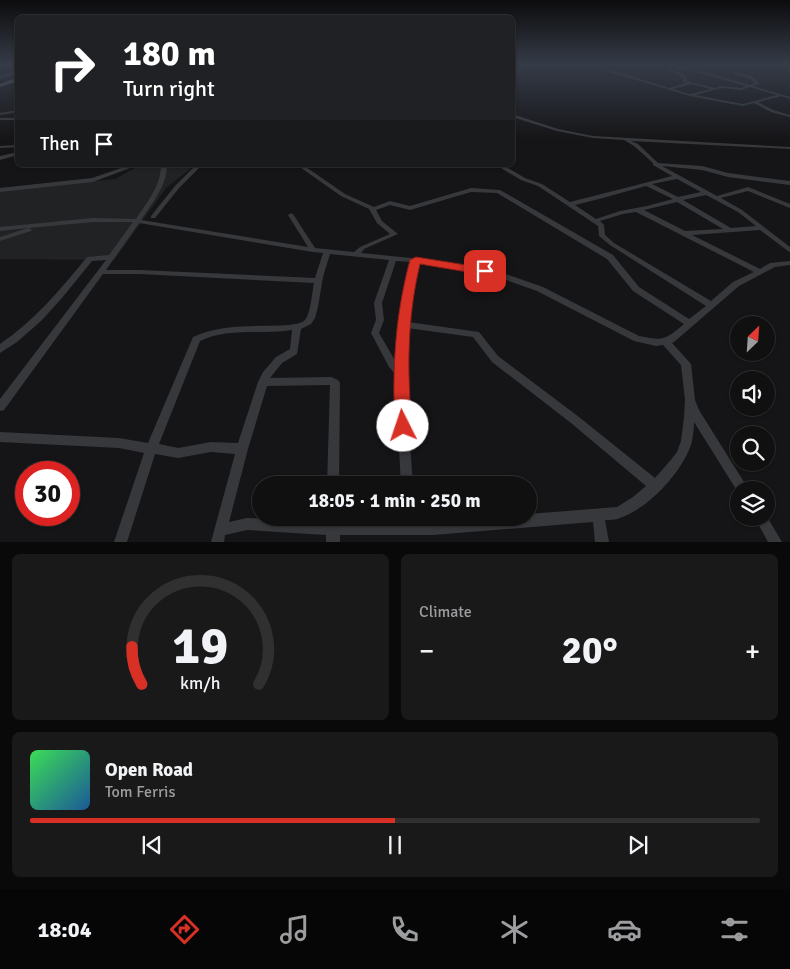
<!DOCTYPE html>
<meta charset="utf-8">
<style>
body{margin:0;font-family:Signika,sans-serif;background:#19191a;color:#f1f3f6;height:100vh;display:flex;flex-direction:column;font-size:19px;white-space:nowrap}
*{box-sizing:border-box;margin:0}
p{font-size:16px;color:#9c9d9f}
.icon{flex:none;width:28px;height:28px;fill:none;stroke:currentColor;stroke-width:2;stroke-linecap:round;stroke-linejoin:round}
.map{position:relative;height:542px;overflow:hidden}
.sheet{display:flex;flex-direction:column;gap:12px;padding:12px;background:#090909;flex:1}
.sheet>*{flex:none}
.hud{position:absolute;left:15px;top:15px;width:500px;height:152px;border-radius:8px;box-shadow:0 1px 4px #0004,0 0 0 1px #303031;background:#202124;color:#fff;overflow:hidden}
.needle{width:32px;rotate:25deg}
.tools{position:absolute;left:730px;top:316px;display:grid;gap:10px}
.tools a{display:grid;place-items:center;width:45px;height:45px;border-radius:50%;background:#101011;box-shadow:0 1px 4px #0004,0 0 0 1px #303031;font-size:25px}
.speed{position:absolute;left:15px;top:461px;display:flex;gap:10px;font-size:25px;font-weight:700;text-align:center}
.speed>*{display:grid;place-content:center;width:65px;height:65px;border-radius:50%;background:#101011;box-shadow:0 1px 4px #0004,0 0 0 1px #303031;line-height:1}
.speed .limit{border:8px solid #d22;background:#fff;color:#111}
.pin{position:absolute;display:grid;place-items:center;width:42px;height:42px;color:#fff;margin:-21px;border-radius:10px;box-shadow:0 2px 8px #0006}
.me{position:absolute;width:55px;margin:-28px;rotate:356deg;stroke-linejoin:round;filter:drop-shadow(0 0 4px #0008)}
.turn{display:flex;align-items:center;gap:18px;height:105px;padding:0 25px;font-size:22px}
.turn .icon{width:65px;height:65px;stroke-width:2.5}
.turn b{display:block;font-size:35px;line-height:42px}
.then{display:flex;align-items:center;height:48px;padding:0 25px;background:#0003;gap:10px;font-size:19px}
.big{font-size:38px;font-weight:700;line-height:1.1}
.sheet .widget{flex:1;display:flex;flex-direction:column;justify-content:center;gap:8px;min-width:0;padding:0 18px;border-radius:8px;background:#19191a}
.sheet .dial{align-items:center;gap:0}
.dial svg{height:130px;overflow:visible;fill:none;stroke:#303031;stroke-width:7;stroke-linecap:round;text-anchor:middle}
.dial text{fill:#f1f3f6;stroke:none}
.song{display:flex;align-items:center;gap:15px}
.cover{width:60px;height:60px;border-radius:8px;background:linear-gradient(135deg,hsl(130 70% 55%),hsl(210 70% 35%))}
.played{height:5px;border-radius:2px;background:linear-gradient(90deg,#d93025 50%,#303031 50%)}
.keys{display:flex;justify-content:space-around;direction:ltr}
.heat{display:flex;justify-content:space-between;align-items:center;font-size:28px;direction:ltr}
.sheet .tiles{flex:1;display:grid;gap:12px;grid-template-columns:1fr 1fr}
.widget:last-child{grid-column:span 2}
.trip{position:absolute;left:252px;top:476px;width:285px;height:50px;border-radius:25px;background:#101011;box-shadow:0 1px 4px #0004,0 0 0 1px #303031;font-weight:700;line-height:50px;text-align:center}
.dock{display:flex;height:80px;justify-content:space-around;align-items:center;background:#060607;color:#9c9d9f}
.dock .icon{width:35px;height:35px}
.dock .current{color:#d93025}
.dock b{font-size:22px;color:#f1f3f6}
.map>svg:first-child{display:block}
</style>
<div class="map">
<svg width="790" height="542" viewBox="0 0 790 542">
<rect width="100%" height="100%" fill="#151517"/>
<polygon fill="#212224" points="140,165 195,165 166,188 114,260 0,259 0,191 115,179"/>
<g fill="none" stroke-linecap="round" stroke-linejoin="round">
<polygon fill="#2b363b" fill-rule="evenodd" points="18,70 18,74 0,79 0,75"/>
<g fill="#36383c" fill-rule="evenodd">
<polygon points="526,64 529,64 528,66 541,64 512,72 512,70 524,67"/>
<path d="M577,64H584L625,74L669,88L686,83L683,82V78L680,77V75L667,70L668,68L684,74V76L687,77V81L715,88L722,86L741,88L746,86L711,76L663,64H670L712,74L749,85L755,83L749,78L734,74L735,72L751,76L760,83L753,86L790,97V99L781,96L758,102L773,110L790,115V117L771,112L754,103L743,106L690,96L623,76ZM691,84L711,89L690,94L673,89ZM750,87L777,95L743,104L695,95L722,88L741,90Z"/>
<polygon points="0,65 18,66 18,68 0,67"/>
<polygon points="18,110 18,112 0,115 0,113"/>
<path d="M512,114L558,129L593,136L790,147V149L631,141L638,144L658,163L702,166L728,173L790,181V185L728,177L702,170L662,166L717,196L748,187L790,204V208L748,191L721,198L742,210L790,247V252L788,251L760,230L692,235L760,269L770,263L790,261V265L775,267L739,286L674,342L672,343L691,364L695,400L699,410L749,490H739V494L694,422C694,430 693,437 691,445C681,473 649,508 620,518C616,520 610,520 605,520L609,542H595L593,522L433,535H340V542H326V535L247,530L225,535L224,542H211L235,454L211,452L178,458L155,454L127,542H114L144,453L119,448L0,442V432L119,438L148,443L193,337C222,323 257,327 289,325C294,324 301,324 305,320C311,313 312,292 314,283L140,274H103L4,410L0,411V399L106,260L92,261L62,298L41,321L17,342L0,353V344C34,321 61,289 87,257L109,255L133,222H93L29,228L32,230L31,231L0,241V237L28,228L0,231V227L93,218L136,219C147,202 161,186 161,165H167C167,186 152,203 141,220L308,247L288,215L291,213L293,214L315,248L354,252L360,247L390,234L377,223L369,209L341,196L297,165H303L345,194L374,207L390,201L410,206L471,188L500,190L613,255L639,287L689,319L706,306L610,245L599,236L598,226L538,186L521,180L496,165H503L525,178L542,184L570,202L672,176L653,165V163L634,146L624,140L593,138L557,131L512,117ZM677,179L701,192L678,197L652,184ZM646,186L673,199L647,206L620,211L596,219L575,205L599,199ZM471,192L497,193L607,259L633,291L684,324C665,340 664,341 639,336L543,287L500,272L441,261L361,253L364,249L398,234L382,221L376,210L390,205L410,210ZM706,195L738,212L756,226L731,228L683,200ZM677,202L723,229L685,231L644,210ZM636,212L754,272L733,282L711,301L614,243L605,235L604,225L600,221L623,214ZM139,223L313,252L323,253L315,278L140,270H106ZM330,254L389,260L374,303L376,320L371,333L389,367L395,374L401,485H413L405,373L407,328L473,337L492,362L571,423L646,486L633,497L617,507L529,514V518H492L433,523H416L415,518H403V523H339V518H327V522L247,518L229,522L248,449L267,386L330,385L327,485H339L340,383L338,380L331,377L270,378L282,363L297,354L301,329L311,324L315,318L318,307L323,277ZM396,261L412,262L399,324L396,362L379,333L384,320L382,303ZM419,263L441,265L495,276L537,291L634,341L656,346L663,345L681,365L685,400L684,417L681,441L677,452L670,461L655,478L579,417L498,356L479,332L408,322ZM292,330L290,349L276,357L263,372L258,382L238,443L211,442L178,448L159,444L200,341C228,327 262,335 292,330Z"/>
<rect x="0" y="118" width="18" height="2"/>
<polygon points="18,145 18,147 0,148 0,146"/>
<polygon points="18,152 18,155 0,160 0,156"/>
<polygon points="130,165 138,165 93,182 0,192 0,188 92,178"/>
<polygon points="196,165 202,165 179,188 155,218 151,218 151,216 175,186"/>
<polygon points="766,515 782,542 768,542 757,522 755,518 766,518"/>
</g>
<polygon fill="#52555b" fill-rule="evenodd" points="16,78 18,81 0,87 0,84"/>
</g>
<linearGradient id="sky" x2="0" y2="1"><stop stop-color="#0c0c0d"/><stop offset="0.46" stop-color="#353b47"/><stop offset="1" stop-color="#353b47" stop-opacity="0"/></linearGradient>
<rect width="790" height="140" fill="url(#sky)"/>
<path fill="#d93025" stroke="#8d1f18" d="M416,257L485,268L490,271L485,275L420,264C407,318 407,371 412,426L409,431L403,433L398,431L395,426C392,369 395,316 410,260Z"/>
</svg>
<div class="tools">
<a><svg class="needle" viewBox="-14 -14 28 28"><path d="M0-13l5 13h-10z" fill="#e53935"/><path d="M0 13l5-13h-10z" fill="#9c9d9f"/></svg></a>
<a><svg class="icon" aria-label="sound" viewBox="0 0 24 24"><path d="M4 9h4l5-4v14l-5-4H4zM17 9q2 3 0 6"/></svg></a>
<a><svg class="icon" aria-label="search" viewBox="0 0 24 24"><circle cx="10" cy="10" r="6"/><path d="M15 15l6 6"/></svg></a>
<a><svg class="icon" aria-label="layers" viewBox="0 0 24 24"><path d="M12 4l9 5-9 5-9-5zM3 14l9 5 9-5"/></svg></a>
</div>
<div class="speed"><div class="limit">30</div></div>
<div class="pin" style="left:485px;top:271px;background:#d93025"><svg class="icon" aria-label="arrive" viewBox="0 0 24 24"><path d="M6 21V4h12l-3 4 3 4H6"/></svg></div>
<svg class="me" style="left:403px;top:426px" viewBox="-20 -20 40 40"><circle r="19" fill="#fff"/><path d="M0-13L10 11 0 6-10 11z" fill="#d93025"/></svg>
<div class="trip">18:05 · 1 min · 250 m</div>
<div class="hud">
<div class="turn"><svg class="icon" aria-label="right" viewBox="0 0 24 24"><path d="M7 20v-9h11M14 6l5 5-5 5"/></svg><div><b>180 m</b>Turn right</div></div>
<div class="then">Then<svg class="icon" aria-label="arrive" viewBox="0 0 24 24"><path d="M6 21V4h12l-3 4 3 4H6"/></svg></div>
</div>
</div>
<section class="sheet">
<div class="tiles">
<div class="widget dial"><svg viewBox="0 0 100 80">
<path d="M14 69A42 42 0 1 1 86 69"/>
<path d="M14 69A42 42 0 0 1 8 46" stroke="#d93025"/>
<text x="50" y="56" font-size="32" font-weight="700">19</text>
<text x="50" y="72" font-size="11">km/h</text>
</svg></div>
<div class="widget"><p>Climate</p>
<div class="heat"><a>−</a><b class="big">20°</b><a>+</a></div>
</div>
<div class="widget">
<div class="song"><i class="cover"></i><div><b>Open Road</b><p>Tom Ferris</p></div></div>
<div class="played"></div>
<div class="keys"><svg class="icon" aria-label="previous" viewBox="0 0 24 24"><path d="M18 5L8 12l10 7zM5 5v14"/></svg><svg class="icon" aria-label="pause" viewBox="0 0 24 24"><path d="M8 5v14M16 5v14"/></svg><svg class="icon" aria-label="next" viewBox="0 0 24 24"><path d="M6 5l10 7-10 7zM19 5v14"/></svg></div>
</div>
</div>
</section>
<nav class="dock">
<b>18:04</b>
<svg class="icon current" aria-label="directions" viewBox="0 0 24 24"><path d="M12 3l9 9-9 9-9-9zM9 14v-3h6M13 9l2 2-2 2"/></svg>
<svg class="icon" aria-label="music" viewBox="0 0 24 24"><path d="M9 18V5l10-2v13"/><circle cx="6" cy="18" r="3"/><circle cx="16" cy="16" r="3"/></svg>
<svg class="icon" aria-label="phone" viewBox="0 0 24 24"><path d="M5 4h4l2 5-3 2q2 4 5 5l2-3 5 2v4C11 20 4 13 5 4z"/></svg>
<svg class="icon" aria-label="climate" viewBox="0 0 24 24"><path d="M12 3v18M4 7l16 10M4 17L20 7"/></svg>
<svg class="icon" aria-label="car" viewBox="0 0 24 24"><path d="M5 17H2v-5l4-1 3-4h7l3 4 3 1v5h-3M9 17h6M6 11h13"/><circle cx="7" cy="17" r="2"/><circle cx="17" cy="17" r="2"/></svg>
<svg class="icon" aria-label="filters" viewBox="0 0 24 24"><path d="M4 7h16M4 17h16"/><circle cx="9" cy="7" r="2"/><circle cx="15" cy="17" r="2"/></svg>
</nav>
